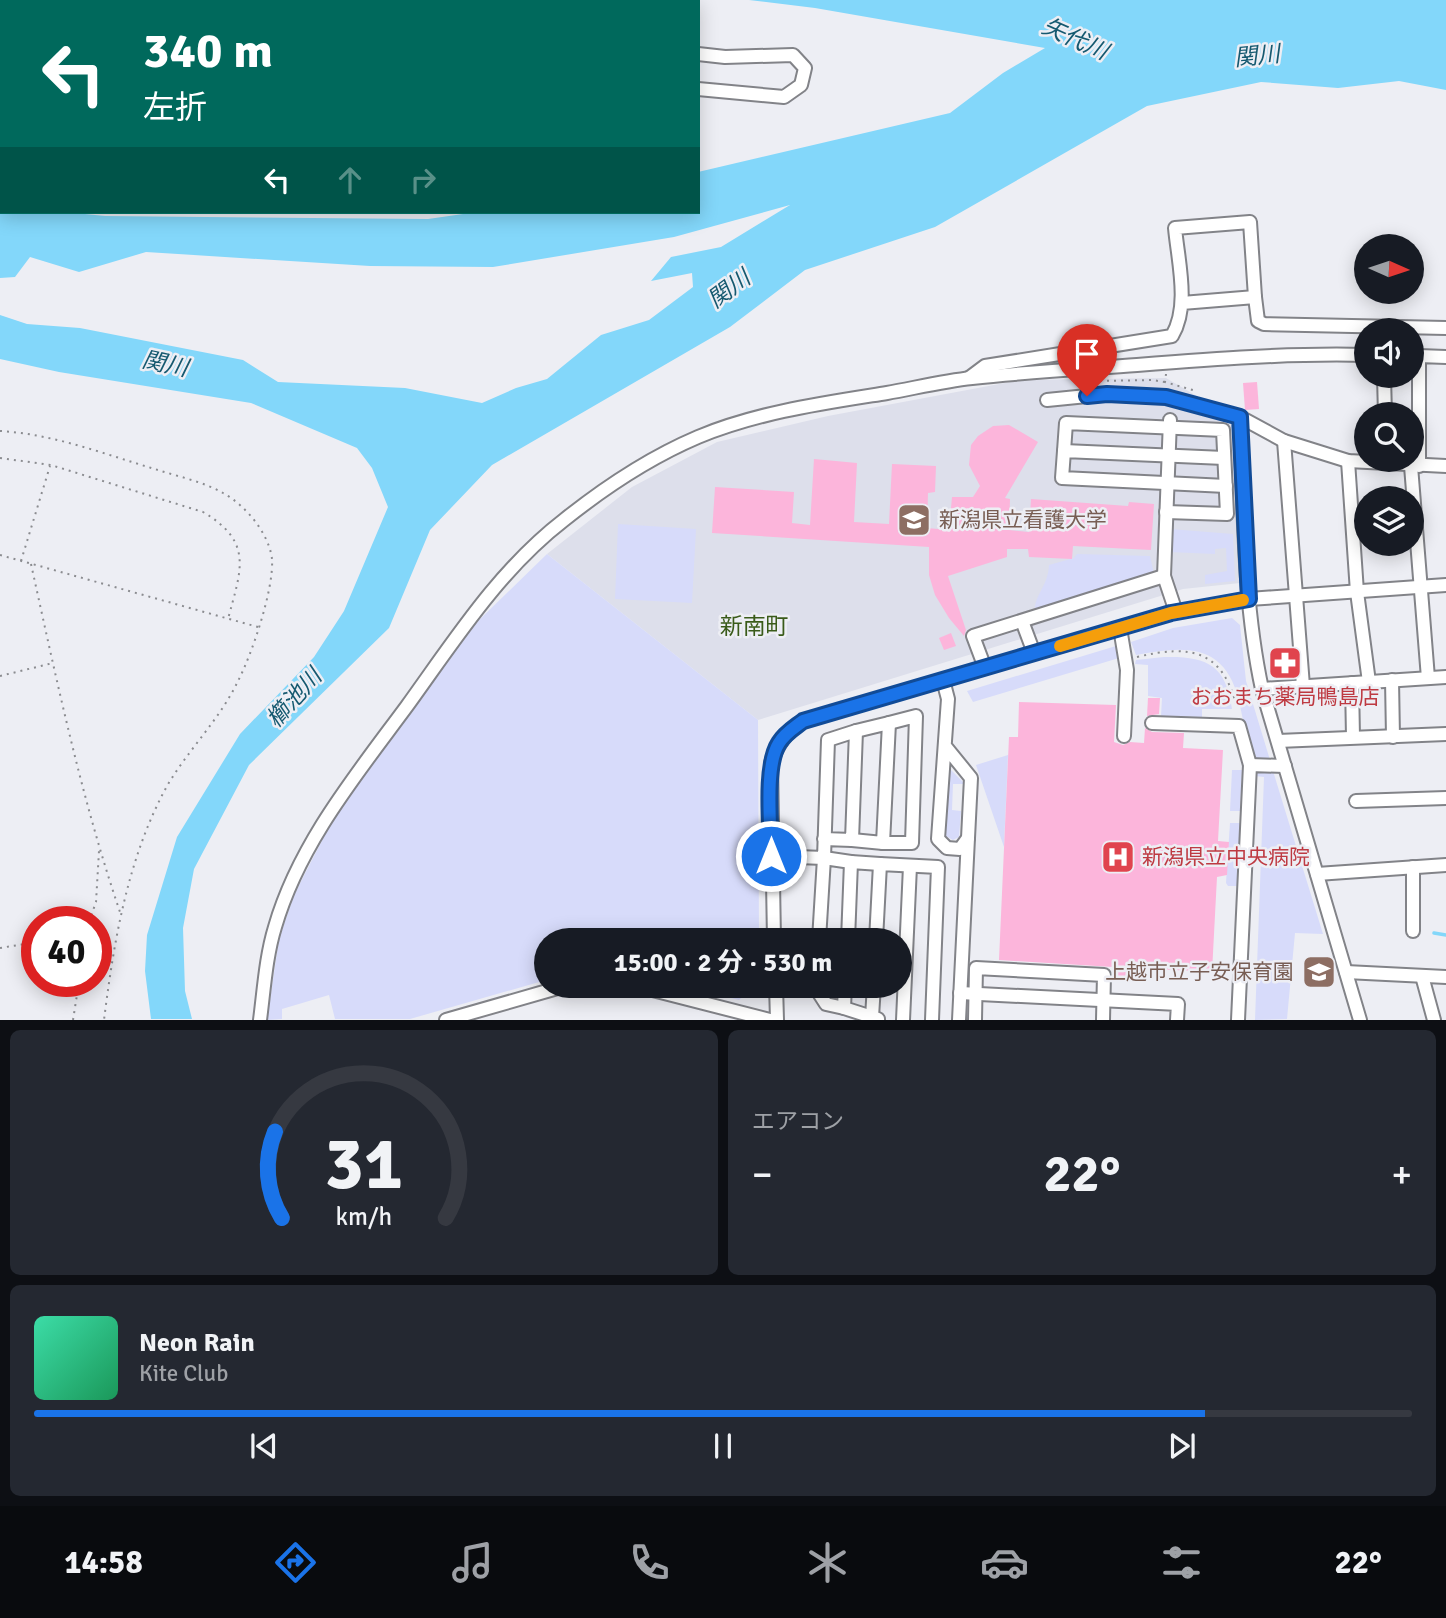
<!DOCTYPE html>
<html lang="ja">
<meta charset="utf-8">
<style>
body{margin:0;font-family:Signika,"Noto Sans JP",sans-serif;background:#242831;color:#f1f3f6;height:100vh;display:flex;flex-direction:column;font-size:26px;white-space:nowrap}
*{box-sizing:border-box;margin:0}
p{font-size:23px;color:#9ea1a6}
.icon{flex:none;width:38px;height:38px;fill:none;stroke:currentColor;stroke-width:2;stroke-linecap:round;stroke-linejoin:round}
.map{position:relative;height:1020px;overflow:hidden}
.details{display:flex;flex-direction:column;gap:10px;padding:10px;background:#0d0f14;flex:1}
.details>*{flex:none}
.guide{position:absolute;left:0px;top:0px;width:700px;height:214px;box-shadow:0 4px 18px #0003;background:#00695c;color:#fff;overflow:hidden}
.needle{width:46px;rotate:93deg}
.controls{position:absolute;left:1354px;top:234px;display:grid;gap:14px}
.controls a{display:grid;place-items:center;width:70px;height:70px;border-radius:50%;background:#171b24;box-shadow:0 4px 18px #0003;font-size:35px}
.speed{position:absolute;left:21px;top:906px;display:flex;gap:14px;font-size:35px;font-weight:700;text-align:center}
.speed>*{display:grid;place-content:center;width:91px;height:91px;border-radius:50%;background:#171b24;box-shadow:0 4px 18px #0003;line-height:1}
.speed .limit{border:10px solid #d22;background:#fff;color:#111}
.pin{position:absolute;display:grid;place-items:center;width:60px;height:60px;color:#fff;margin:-72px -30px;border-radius:50% 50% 50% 0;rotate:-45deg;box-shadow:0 0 7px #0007}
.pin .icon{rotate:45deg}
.me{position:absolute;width:77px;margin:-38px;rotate:0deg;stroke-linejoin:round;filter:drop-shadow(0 0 5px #0008)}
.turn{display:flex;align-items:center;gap:24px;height:147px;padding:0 28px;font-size:32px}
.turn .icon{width:91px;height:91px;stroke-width:2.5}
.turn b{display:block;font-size:49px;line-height:60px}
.lanes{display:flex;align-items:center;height:66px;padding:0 28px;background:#0003;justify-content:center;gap:35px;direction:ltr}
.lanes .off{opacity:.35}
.big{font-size:52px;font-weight:700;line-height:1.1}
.details .widget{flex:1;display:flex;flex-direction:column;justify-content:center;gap:10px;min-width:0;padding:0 24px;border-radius:10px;background:#242831}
.details .dial{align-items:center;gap:0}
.dial svg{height:182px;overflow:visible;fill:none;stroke:#363941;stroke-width:7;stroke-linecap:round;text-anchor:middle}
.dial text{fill:#f1f3f6;stroke:none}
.song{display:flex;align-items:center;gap:21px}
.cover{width:84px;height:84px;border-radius:10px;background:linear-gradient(135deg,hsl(160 70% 55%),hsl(150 70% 35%))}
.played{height:7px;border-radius:4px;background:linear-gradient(90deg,#1a73e8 85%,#363941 85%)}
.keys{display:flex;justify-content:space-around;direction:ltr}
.heat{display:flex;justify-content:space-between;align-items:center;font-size:38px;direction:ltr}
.details .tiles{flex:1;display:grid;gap:10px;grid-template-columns:1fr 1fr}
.widget:last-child{grid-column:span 2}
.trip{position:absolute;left:534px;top:928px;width:378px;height:70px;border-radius:35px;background:#171b24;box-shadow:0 4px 18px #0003;font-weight:700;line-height:70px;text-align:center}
.menu{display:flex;height:112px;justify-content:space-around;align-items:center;background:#090b0e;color:#9ea1a6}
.menu .icon{width:49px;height:49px}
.menu .selected{color:#1a73e8}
.menu b{font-size:32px;color:#f1f3f6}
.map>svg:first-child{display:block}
</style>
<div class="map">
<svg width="1446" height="1020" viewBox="0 0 1446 1020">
<rect width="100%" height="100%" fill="#edeef4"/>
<polygon fill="#dddfeb" points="1166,378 1236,419 1240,583 1183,589 758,720 547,554 632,487 717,442 828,416 1020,380"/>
<g fill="#d7dbfa">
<polygon points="618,524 696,529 692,603 615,599"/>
<polygon points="1170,529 1233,534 1235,581 1205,584 1205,575 1227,571 1226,548 1215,549 1215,554 1169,552"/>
<polygon points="547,554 758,720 759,940 546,940 546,980 410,1019 335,1019 329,995 282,1009 282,1019 267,1020 279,939 294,895 334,817 477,622"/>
<path d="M1077,554L1150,556L1154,574L1035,611C1034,595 1048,587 1049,565L1074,558Z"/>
<path d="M1232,618L1240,625L1246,681L1270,760L1256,758C1247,741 1243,720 1239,701C1225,642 1184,646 1136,655L1131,642L1173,628Z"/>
<polygon points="1116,646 1119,658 973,702 967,691"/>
<path d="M1164,657C1206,656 1226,664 1232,709H1202V717L1161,716L1162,698L1148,696V665L1135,664L1136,660Z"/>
<polygon points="1008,755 1004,846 1004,847 976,765"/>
<polygon points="947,766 963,782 963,784 953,784 952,810 961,811 959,837 953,840 944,835"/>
<polygon points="1232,770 1242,770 1240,811 1230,811"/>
<polygon points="1264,771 1273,771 1323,934 1295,933 1287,1019 1255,1020 1264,777 1255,776 1256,772"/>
<polygon points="1230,823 1241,823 1237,886 1228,886 1226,883"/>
<polygon points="682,985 755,985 739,1000"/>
</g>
<polygon fill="#83d7fa" points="749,0 1446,0 1446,90 1399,81 1338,88 1261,82 1147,106 935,227 805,270 730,327 492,465 430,530 389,628 249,765 194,869 183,928 185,991 192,1019 151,1019 145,971 147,935 177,837 240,734 314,657 344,611 388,507 372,468 357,448 251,403 59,372 0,359 0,315 27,324 80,328 243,360 278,382 405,388 482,403 516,388 547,379 601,335 649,320 693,287 692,273 651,281 671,257 721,247 790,205 674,237 493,267 370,266 146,252 79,272 30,257 15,277 0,278 0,206 2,212 65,212 105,216 428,219 477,212 698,212 698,172 950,113 1003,73 1045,48 815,8"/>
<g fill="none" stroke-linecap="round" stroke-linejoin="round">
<polyline stroke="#83d7fa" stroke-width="3.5" points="1434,933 1446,935"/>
</g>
<g fill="#fcb5db">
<polygon points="1257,382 1259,409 1245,410 1243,383"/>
<polygon points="1009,425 1038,442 1005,498 1010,499 1009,530 1029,532 1031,499 1128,506 1129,502 1154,504 1151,550 1073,546 1072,559 1029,557 1028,549 1007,549 1007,557 948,576 966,630 964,636 949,618 935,595 929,575 929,547 712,533 715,487 794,492 792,523 810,525 814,459 857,463 854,522 889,524 892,464 936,466 935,492 928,493 927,528 949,530 952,497 973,497 980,486 969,465 971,445 978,436 993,426"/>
<polygon points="951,633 956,646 944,650 939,638"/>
<polygon points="1148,698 1160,698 1159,714 1147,716"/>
<polygon points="1019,702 1116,705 1114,742 1123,745 1130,742 1144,743 1145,728 1152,732 1184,733 1183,748 1223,750 1218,841 1229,842 1227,875 1217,877 1212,972 1135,968 1135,982 1113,981 1113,967 999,960 1009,737 1018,737"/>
</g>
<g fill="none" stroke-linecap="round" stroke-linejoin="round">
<defs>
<g id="minor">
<polyline points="221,0 232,2"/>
<polyline points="698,54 725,57 793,55 805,68 801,85 784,97 698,89"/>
<polyline points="0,93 2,93"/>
<polyline points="1255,297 1258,321 1264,324 1446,328"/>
<polyline points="1384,376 1385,415"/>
<path d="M969,378L985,366L1172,336C1190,306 1178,261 1175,228L1250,222L1255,297L1182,303"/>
<polyline points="1047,400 1107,394 1166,397 1240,417 1284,441 1348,461 1446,466"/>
<path d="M1240,417C1244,507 1243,601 1262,689L1360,1020"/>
<polyline points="1284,441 1303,686"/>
<polyline points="1064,451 1066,423 1223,430 1227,514 1166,512"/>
<polyline points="1224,458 1064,451 1062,478 1226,486"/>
<polyline points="1348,461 1357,592 1369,682"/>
<polyline points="1411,466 1428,678"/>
<polyline points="1419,466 1419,356 1446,357"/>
<polyline points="1164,576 1170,420"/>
<polyline points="1022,621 1034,653"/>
<polyline points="1120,628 1127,670 1124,736"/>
<polyline points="985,668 973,636 1164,576 1176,612"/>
<polyline points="943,680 948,699 938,839 947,848 960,849 968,838 971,778 945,746"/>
<polyline points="1392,680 1393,737"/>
<polyline points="1352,683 1353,737"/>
<polyline points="1262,689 1446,677"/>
<polyline points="1152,723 1239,726 1250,765"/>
<polyline points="1278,741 1446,734"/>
<polyline points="1356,801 1446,798"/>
<polyline points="852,840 883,843 889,723 856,731"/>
<polyline points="883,843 912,843 916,716 889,723"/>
<polyline points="771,856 824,858 828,740 856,731 852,840 824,839"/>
<polyline points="1413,867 1413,931"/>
<polyline points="1317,874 1446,865"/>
<path d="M774,940L771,763C778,743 786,733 803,721L1171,613L1249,599L1446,585"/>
<polyline points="819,940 824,858 851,862"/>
<polyline points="848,940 851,862 880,864"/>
<polyline points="876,940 880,864 938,867 932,1020"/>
<polyline points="1346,972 1446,977"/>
<polyline points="1422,976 1434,1020"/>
<polyline points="633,985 770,1020"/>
<polyline points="776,985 777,1020"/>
<polyline points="817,985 817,990 826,1004 844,1008"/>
<polyline points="845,985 844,1008 872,1017"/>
<polyline points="874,985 872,1017 878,1019"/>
<polyline points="960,993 1178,1004 1177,1020"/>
<path d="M260,1020C264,989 266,956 275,927C299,844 356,775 407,706C454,641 499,570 564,520C604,488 651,457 698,437C758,412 824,403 887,393C915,388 944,381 972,378C1027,372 1082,369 1137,365C1213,359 1290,353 1367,355"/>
<polyline points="446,1020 568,985"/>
<polyline points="903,1020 910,866"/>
<polyline points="959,1020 968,838"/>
<polyline points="975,1020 976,968 1104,975 1103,1020"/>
<polyline points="1238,1020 1250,765 1285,766"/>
</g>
</defs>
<use href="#minor" stroke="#828388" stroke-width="16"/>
<g stroke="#8b8c90" stroke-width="2" stroke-dasharray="2 5" stroke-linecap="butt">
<polyline points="1166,374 1165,382 1196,391"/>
<polyline points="1100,381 1152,380 1165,382"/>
<path d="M0,431C54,434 107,455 158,470C180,477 204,482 223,493C245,505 269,533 272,559C274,589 252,654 238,681C220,719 188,750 167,786C128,857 114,940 104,1020"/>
<path d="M0,458L51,465L203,512C254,542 241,570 228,619"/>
<polyline points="0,555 258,627"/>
<polyline points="21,561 50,466"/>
<path d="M31,564C57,682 82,801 121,915"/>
<path d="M1137,657C1191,644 1223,650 1237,708"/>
<polyline points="0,676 53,663"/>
<polyline points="89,922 96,902 99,851"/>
<polyline points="0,948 37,942"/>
<polyline points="73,1020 79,982"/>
</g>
<use href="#minor" stroke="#fff" stroke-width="12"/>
</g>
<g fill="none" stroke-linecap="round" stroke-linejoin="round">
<defs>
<path id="route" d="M771,856C771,827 764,766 779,743C785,733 794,728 803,721L1171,613L1249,599L1240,417L1166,397L1107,394L1087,396"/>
</defs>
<use href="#route" stroke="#114b97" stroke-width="18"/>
<use href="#route" stroke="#1a73e8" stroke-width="12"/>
<polyline stroke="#f59e0b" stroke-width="12" points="1060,646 1171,613 1243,600"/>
</g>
<defs>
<symbol id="school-square" viewBox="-11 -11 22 22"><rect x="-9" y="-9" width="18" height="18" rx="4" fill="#8d6e63" stroke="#edeef4"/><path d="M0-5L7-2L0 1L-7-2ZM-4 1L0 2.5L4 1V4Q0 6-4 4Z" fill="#fff"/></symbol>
<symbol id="pharmacy-square" viewBox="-11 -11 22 22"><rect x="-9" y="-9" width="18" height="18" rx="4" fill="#e0444e" stroke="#edeef4"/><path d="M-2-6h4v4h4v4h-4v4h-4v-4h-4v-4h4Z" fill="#fff"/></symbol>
<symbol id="hospital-square" viewBox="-11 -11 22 22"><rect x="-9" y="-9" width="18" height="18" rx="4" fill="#e0444e" stroke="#edeef4"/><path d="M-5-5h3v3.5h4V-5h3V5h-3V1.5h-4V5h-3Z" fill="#fff"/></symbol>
</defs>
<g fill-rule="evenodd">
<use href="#school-square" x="895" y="501" width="38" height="38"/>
<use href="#pharmacy-square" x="1266" y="644" width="38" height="38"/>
<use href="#hospital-square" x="1099" y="838" width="38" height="38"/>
<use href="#school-square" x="1300" y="953" width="38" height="38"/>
</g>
<g text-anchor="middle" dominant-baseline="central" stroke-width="5" stroke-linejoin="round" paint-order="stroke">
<g font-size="21" fill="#785e54" stroke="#edeef4" text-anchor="start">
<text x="939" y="520">新潟県立看護大学</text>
<text x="1294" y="972" text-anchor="end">上越市立子安保育園</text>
</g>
<g font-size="21" fill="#be3a42" stroke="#edeef4">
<text x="1285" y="697">おおまち薬局鴨島店</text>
<text x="1142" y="857" text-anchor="start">新潟県立中央病院</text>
</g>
<g font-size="23" font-style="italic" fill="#155970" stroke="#edeef4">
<text transform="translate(1075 39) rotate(24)">矢代川</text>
<text transform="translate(1257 56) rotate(-6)">関川</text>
<text transform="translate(729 289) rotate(-37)">関川</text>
<text transform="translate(165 364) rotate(12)">関川</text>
<text transform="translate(294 698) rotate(-48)">櫛池川</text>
</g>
<g font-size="23" fill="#3a5b1a" stroke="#edeef4">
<text x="754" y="626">新南町</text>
</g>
</g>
</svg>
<div class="controls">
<a><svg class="needle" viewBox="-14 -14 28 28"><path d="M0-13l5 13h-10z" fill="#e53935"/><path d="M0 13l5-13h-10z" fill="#9ea1a6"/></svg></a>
<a><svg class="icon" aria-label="sound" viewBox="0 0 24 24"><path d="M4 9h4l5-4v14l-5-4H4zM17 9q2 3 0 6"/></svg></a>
<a><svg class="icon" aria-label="search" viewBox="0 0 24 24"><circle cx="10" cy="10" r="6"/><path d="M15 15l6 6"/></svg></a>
<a><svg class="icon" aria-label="layers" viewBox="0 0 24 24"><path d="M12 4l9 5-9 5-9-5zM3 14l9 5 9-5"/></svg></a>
</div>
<div class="speed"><div class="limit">40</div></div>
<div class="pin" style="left:1087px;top:396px;background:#d93025"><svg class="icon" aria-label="arrive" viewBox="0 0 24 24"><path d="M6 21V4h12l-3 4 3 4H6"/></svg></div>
<svg class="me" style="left:771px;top:856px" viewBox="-20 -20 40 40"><circle r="17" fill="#1a73e8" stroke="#fff" stroke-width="3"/><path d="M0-11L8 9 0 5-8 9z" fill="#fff"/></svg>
<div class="trip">15:00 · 2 分 · 530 m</div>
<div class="guide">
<div class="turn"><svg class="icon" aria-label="left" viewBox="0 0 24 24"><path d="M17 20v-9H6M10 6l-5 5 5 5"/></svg><div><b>340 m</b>左折</div></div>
<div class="lanes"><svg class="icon" aria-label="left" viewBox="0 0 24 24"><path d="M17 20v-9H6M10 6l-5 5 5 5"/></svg><svg class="icon off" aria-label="ahead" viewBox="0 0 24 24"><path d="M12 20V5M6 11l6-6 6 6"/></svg><svg class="icon off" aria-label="right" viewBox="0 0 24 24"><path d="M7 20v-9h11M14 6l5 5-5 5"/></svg></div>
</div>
</div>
<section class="details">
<div class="tiles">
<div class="widget dial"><svg viewBox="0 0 100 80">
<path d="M14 69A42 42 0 1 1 86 69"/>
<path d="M14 69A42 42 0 0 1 11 31" stroke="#1a73e8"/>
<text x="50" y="56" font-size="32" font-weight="700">31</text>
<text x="50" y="72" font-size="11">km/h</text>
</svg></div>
<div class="widget"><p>エアコン</p>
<div class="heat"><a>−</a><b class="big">22°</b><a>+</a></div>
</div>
<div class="widget">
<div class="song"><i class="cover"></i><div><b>Neon Rain</b><p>Kite Club</p></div></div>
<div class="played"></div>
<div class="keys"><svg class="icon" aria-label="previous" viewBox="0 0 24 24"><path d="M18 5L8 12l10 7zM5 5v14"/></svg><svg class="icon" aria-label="pause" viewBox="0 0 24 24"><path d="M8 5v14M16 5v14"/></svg><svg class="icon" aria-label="next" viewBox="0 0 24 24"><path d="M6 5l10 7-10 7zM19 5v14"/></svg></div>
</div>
</div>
</section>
<nav class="menu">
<b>14:58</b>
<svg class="icon selected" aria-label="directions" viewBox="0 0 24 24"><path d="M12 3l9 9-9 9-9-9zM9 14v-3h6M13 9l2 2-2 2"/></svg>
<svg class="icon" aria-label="music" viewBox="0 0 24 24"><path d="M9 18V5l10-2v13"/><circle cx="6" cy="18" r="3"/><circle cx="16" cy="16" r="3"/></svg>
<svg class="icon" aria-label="phone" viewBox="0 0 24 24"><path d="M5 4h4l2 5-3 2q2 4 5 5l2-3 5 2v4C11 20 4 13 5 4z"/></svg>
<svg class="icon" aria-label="climate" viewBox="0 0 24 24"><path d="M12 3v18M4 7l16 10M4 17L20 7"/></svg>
<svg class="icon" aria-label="car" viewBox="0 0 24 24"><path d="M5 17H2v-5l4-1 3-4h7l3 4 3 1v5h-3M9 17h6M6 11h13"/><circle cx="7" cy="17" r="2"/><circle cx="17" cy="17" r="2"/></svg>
<svg class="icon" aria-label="filters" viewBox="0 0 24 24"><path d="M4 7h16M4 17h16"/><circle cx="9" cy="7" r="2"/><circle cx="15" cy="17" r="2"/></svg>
<b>22°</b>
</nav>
